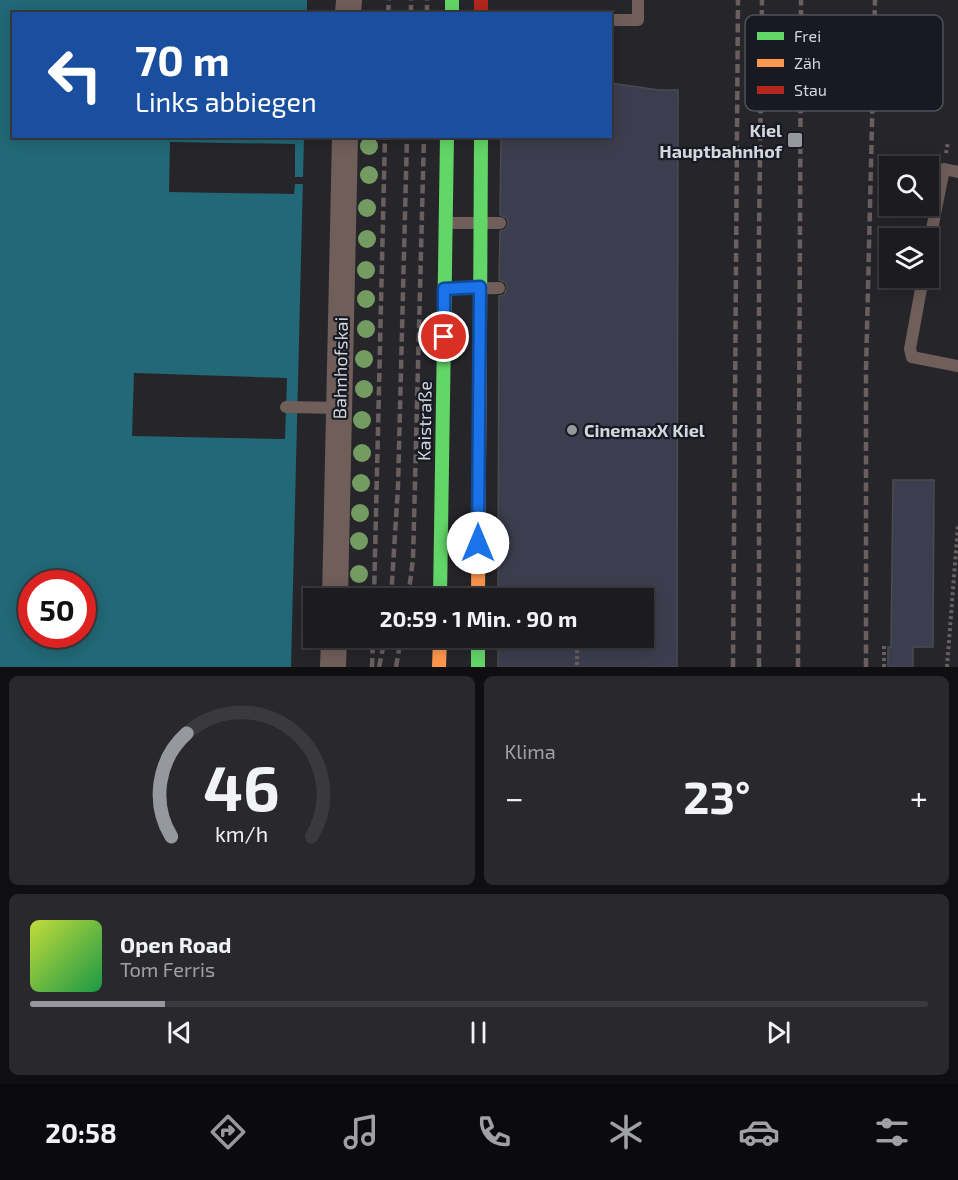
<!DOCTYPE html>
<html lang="de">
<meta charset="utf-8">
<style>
body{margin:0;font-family:"Exo 2",sans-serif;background:#29292d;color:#f1f3f6;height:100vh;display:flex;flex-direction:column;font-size:22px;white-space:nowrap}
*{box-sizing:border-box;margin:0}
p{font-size:20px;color:#a0a1a5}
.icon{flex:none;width:33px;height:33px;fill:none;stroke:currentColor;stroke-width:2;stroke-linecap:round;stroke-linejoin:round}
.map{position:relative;height:667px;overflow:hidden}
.details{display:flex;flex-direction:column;gap:9px;padding:9px;background:#0f0f12;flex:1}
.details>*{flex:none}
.banner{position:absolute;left:12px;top:12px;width:600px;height:126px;border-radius:0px;box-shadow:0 3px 15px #0003,0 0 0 2px #3a3a3e;background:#1a4fa0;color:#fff;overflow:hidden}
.fabs{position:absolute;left:879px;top:156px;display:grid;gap:12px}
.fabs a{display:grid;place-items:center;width:60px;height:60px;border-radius:0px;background:#1c1c20;box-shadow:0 3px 15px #0003,0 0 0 2px #3a3a3e;font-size:30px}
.speed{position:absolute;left:18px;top:570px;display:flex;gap:12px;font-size:30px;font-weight:700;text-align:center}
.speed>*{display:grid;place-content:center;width:78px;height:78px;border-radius:50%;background:#1c1c20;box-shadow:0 3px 15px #0003,0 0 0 2px #3a3a3e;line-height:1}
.speed .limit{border:9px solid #d22;background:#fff;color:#111}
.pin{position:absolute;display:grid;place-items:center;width:51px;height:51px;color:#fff;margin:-26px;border:3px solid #fff;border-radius:50%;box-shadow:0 2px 6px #0007}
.me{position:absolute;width:66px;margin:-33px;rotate:0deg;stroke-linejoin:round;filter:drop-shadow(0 0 4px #0008)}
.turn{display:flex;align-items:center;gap:21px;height:126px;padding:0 24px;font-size:27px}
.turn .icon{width:78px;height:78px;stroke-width:2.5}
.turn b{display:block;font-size:42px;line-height:51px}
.big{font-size:45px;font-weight:700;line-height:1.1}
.details .tile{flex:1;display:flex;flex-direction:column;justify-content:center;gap:9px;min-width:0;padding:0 21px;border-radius:9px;background:#29292d}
.details .dial{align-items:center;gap:0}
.dial svg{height:156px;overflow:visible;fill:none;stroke:#3a3a3e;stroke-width:7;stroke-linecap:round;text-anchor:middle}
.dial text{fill:#f1f3f6;stroke:none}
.song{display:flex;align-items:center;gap:18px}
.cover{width:72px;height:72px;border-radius:9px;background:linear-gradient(135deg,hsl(70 70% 55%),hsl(140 70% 35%))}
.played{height:6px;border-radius:3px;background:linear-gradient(90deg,#97989e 15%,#3a3a3e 15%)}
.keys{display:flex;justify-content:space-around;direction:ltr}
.heat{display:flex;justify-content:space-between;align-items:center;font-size:33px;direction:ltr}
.details .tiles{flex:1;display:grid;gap:9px;grid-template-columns:1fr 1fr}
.tile:last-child{grid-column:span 2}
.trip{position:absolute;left:303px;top:588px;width:351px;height:60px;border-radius:0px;background:#1c1c20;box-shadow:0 3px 15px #0003,0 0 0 2px #3a3a3e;font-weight:700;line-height:60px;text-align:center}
.tab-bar{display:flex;height:96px;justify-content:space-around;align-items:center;background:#0b0b0d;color:#a0a1a5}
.tab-bar .icon{width:42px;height:42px}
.tab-bar .active{color:#97989e}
.tab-bar b{font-size:27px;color:#f1f3f6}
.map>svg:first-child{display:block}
</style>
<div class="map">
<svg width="958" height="667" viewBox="0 0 958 667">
<rect width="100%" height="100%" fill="#25252a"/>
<path fill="#226876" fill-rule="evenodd" d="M0,0H307V14H14V136L304,137L291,667H0ZM32,584H82V634H32Z"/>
<g fill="#25252a">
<polygon points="170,142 295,144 295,177 303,177 303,184 295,184 294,194 169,192"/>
<polygon points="134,373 287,378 285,439 132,436"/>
</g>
<g fill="#3c3d4e" stroke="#4a4b4f" stroke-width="1.5">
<polygon points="610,83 659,90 678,90 677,667 498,667 498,638 644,638 644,598 498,598 499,296 504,295 507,288 506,283 499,280 500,231 505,230 508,224 507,218 500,215 501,136 610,136"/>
<polygon points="893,480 934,480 933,647 913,647 913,667 888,667 888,647 891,647"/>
</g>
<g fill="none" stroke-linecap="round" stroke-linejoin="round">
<g stroke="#675f5e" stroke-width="4" stroke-dasharray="3 3" stroke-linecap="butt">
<polyline points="946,153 948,142"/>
<polyline points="506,594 577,595"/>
<polyline points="577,638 577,667"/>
<polyline points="884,667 884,646"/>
<polyline points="947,667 958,525"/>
</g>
<g stroke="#705e5a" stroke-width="12">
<polyline points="610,20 638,20 638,0"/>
<polyline points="446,223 500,223"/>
<polyline points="928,249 944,169 958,172"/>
<polyline points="923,278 910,349 912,357 958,366"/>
<polyline points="445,289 499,288"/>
<polyline points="286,407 340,408"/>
</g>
<g stroke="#705e5a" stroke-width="26">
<polyline points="348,14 349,0"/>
<polyline points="335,598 345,136"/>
<polyline points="333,667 334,638"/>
</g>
<g stroke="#63d668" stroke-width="14">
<polyline points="452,0 452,14"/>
<polyline points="480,331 481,136"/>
<polyline points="440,598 447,136"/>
<polyline points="478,638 478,667"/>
</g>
<g stroke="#ff974d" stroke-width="14">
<polyline points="478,598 480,331"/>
<polyline points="439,667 440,638"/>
</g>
<polyline stroke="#b3261e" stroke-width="14" points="481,0 481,14"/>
<g stroke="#685f5e" stroke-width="4.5" stroke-dasharray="9 4.5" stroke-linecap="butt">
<polyline points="388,14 389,0"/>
<polyline points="411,14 411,0"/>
<polyline points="427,14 427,0"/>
<polyline points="374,598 385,136"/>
<polyline points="391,598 398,487 407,136"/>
<polyline points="408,598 413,559 424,136"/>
<polyline points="372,667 373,638"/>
<polyline points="379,667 385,638"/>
<polyline points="396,667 401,638"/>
<polyline points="733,667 738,0"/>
<polyline points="759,667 759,237 762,0"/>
<polyline points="798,667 801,0"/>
<polyline points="866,667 866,370 875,0"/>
</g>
</g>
<g fill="#749b62">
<circle cx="369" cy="146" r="9"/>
<circle cx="369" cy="175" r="9"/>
<circle cx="367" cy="208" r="9"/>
<circle cx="367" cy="239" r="9"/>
<circle cx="366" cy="270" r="9"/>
<circle cx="366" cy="299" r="9"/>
<circle cx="366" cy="329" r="9"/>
<circle cx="364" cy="359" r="9"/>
<circle cx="364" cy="389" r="9"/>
<circle cx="362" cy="420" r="9"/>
<circle cx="362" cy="453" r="9"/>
<circle cx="361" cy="483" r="9"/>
<circle cx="360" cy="513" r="9"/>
<circle cx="359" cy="541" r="9"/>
<circle cx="359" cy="574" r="9"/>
</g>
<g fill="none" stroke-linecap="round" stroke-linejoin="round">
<defs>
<polyline id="route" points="444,337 444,289 480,287 478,543"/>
</defs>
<use href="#route" stroke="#114b97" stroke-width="15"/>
<use href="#route" stroke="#1a73e8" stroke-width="10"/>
</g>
<g fill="#97989e" stroke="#181a23" stroke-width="2">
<rect x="787" y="132" width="16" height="16" rx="3"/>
<circle cx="572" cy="430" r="6"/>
</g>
<g text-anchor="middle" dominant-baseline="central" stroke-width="4.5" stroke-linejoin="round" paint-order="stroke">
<g font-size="18" font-weight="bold" fill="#d4d6dc" stroke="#181a23" text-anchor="end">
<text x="782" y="130">Kiel<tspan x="782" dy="21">Hauptbahnhof</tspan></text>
<text x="584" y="430" text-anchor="start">CinemaxX Kiel</text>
</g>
<g font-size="18" fill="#d4d6dc" stroke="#181a23">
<text transform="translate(340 368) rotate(-89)">Bahnhofskai</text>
<text transform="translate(424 421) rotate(-89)">Kaistraße</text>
</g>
</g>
<rect x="745" y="15" width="198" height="96" rx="9" fill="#181a23" stroke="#50525a" stroke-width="1.5"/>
<rect x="757" y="32" width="27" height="8" fill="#63d668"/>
<rect x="757" y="59" width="27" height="8" fill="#ff974d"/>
<rect x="757" y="86" width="27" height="8" fill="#b3261e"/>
<g font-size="16" fill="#d4d6dc">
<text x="794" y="42">Frei</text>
<text x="794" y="69">Zäh</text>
<text x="794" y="96">Stau</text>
</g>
</svg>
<div class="fabs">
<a><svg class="icon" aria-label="search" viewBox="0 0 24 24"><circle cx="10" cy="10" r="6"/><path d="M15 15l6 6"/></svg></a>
<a><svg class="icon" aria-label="layers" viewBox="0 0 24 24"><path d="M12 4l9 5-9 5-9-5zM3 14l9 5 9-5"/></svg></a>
</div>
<div class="speed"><div class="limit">50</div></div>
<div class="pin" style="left:444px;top:337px;background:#d93025"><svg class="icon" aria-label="arrive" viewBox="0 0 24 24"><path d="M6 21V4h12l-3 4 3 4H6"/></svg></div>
<svg class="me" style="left:478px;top:543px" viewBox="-20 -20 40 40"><circle r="19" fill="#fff"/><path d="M0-13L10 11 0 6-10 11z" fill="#1a73e8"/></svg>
<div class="trip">20:59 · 1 Min. · 90 m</div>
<div class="banner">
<div class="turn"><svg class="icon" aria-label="left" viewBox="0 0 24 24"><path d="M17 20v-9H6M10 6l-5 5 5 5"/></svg><div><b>70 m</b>Links abbiegen</div></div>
</div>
</div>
<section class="details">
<div class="tiles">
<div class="tile dial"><svg viewBox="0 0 100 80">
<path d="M14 69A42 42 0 1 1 86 69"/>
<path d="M14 69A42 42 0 0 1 22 16" stroke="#97989e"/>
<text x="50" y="56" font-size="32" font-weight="700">46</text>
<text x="50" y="72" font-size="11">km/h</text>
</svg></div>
<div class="tile"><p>Klima</p>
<div class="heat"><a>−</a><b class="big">23°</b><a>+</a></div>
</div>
<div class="tile">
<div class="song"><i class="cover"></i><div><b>Open Road</b><p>Tom Ferris</p></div></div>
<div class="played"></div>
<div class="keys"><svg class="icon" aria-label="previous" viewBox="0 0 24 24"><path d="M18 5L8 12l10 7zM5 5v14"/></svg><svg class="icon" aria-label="pause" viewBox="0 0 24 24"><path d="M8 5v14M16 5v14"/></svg><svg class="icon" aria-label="next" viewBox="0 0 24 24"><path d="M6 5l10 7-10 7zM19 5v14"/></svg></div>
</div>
</div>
</section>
<nav class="tab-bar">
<b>20:58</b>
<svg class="icon active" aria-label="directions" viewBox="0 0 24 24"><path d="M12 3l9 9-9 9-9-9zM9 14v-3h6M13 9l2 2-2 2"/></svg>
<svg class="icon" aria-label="music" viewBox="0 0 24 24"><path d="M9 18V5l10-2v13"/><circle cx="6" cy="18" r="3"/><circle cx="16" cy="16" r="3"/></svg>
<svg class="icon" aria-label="phone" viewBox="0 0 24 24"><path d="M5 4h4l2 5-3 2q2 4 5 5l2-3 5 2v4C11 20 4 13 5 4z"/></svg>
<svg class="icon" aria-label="climate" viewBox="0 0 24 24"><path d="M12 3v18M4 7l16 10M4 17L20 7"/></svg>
<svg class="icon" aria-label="car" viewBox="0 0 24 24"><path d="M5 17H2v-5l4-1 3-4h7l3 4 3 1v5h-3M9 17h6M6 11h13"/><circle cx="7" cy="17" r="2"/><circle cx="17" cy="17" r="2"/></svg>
<svg class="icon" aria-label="filters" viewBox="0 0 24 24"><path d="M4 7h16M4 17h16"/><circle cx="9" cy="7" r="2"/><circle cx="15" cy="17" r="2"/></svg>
</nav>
